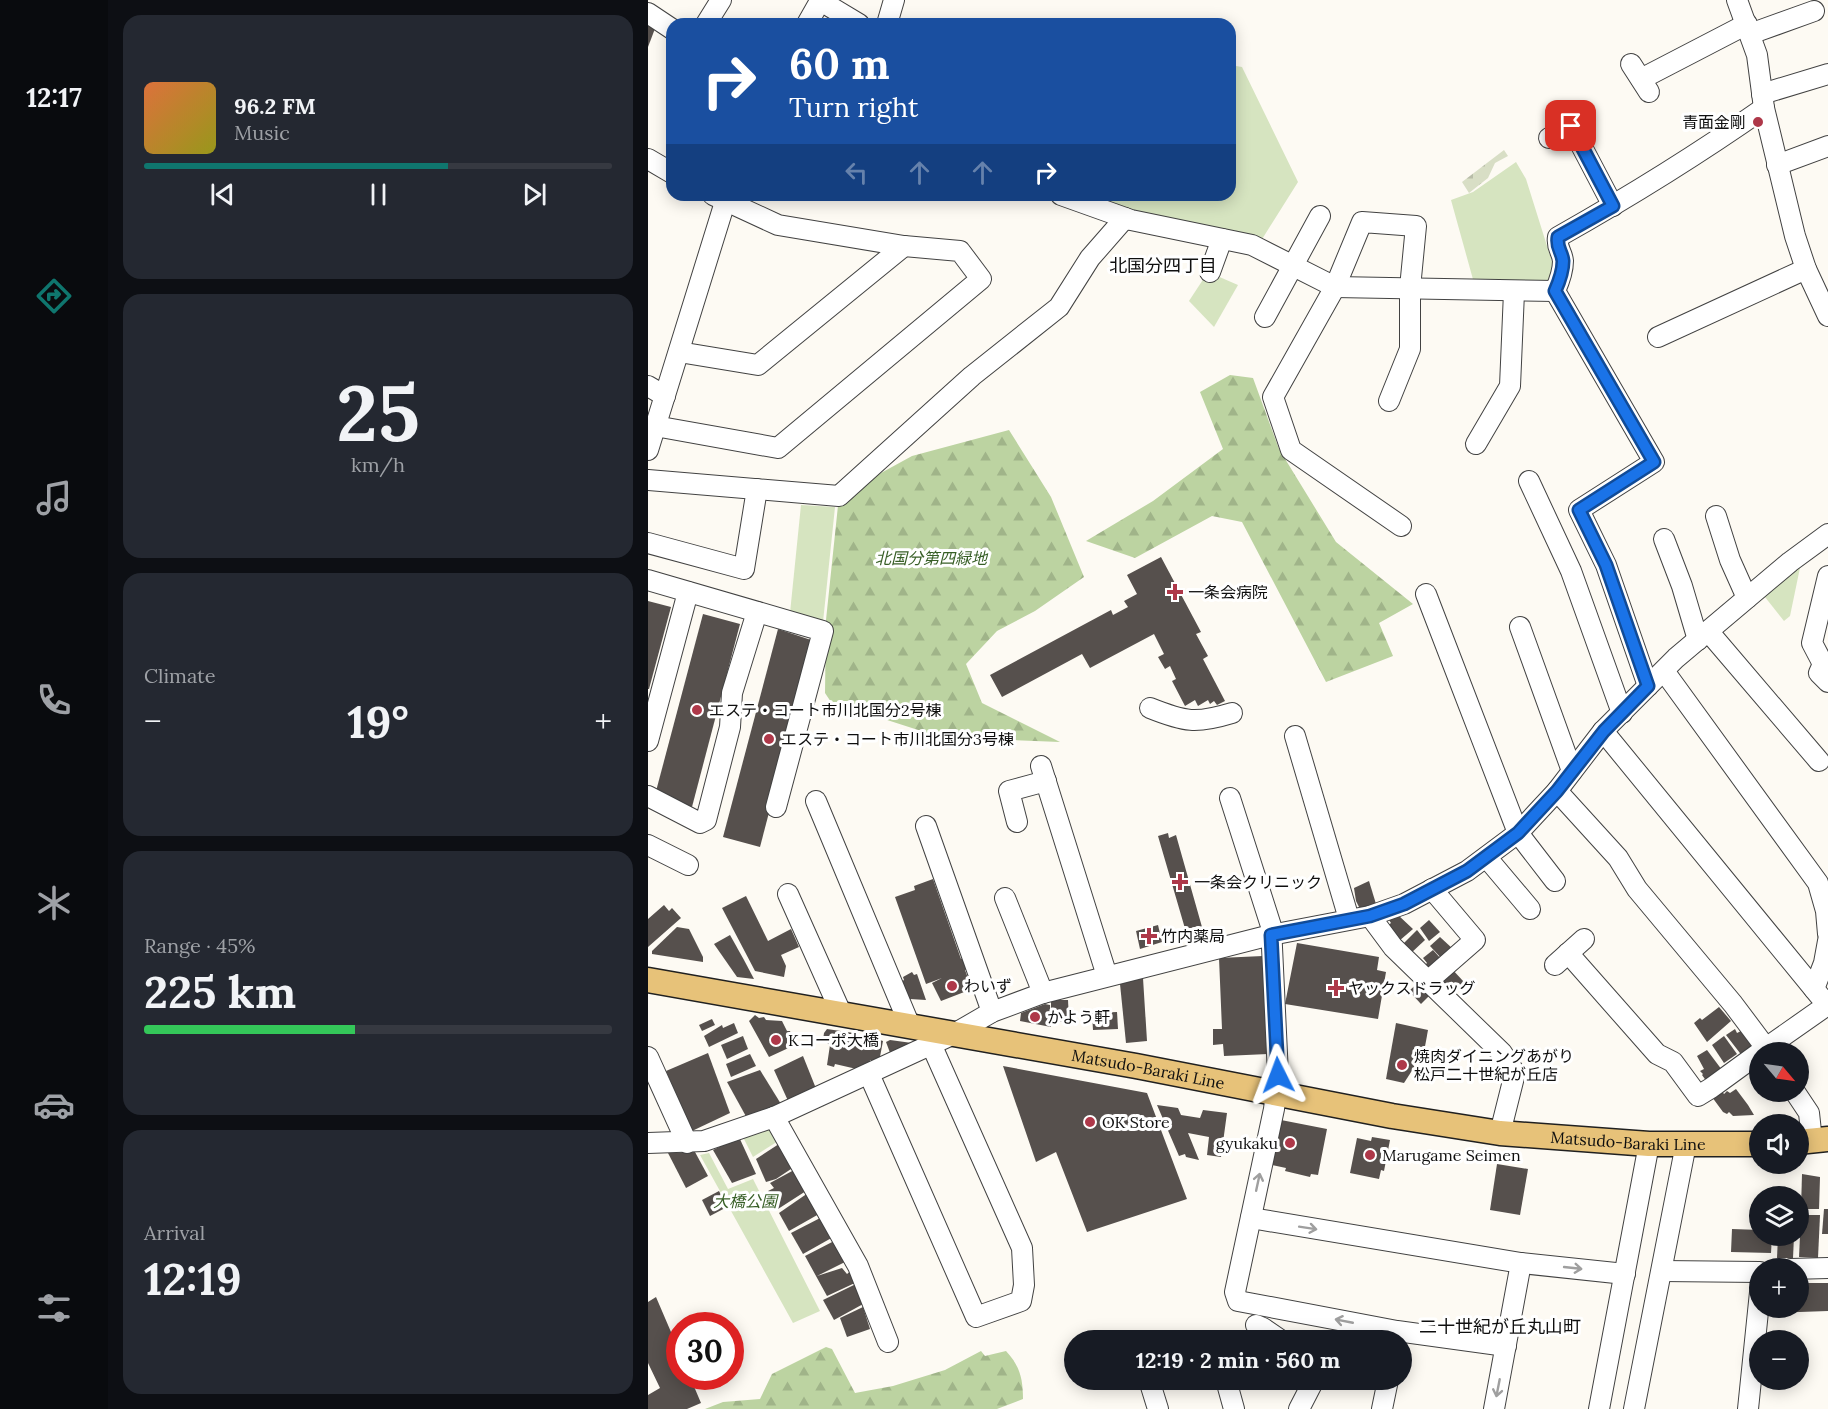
<!DOCTYPE html>
<meta charset="utf-8">
<style>
body{margin:0;font-family:Lora,"Noto Sans JP",serif;background:#242831;color:#f1f3f6;height:100vh;display:flex;flex-direction:column;font-size:22px;white-space:nowrap}
*{box-sizing:border-box;margin:0}
p{font-size:20px;color:#9ea1a6}
.icon{flex:none;width:33px;height:33px;fill:none;stroke:currentColor;stroke-width:2;stroke-linecap:round;stroke-linejoin:round}
.map{position:relative;flex:1;overflow:hidden}
.drawer{display:flex;flex-direction:column;gap:15px;padding:15px;background:#0d0f14;width:540px}
.drawer>*{flex:none}
.hud{position:absolute;left:18px;top:18px;width:570px;height:183px;border-radius:18px;box-shadow:0 3px 15px #0003;background:#1a4fa0;color:#fff;overflow:hidden}
.needle{width:39px;rotate:119deg}
.controls{position:absolute;left:1101px;top:1042px;display:grid;gap:12px}
.controls a{display:grid;place-items:center;width:60px;height:60px;border-radius:50%;background:#171b24;box-shadow:0 3px 15px #0003;font-size:30px}
.speed{position:absolute;left:18px;top:1312px;display:flex;gap:12px;font-size:30px;font-weight:700;text-align:center}
.speed>*{display:grid;place-content:center;width:78px;height:78px;border-radius:50%;background:#171b24;box-shadow:0 3px 15px #0003;line-height:1}
.speed .limit{border:9px solid #d22;background:#fff;color:#111}
.pin{position:absolute;display:grid;place-items:center;width:51px;height:51px;color:#fff;margin:-26px;border-radius:12px;box-shadow:0 3px 9px #0006}
.me{position:absolute;width:66px;margin:-33px;rotate:357deg;stroke-linejoin:round;filter:drop-shadow(0 0 4px #0008)}
.turn{display:flex;align-items:center;gap:21px;height:126px;padding:0 24px;font-size:27px}
.turn .icon{width:78px;height:78px;stroke-width:2.5}
.turn b{display:block;font-size:42px;line-height:51px}
.lanes{display:flex;align-items:center;height:57px;padding:0 24px;background:#0003;justify-content:center;gap:30px;direction:ltr}
.lanes .off{opacity:.35}
.big{font-size:45px;font-weight:700;line-height:1.1}
.drawer .card{flex:1;display:flex;flex-direction:column;justify-content:center;gap:9px;min-width:0;padding:0 21px;border-radius:18px;background:#242831}
.drawer .dial{align-items:center;gap:0}
.dial b{font-size:78px;line-height:1}
.song{display:flex;align-items:center;gap:18px}
.cover{width:72px;height:72px;border-radius:9px;background:linear-gradient(135deg,hsl(20 70% 55%),hsl(60 70% 35%))}
.played{height:6px;border-radius:3px;background:linear-gradient(90deg,#0f766e 65%,#363941 65%)}
.keys{display:flex;justify-content:space-around;direction:ltr}
.heat{display:flex;justify-content:space-between;align-items:center;font-size:33px;direction:ltr}
.charge{height:9px;border-radius:4px;background:linear-gradient(90deg,#34c759 45%,#363941 0)}
.trip{position:absolute;left:416px;top:1330px;width:348px;height:60px;border-radius:30px;background:#171b24;box-shadow:0 3px 15px #0003;font-weight:700;line-height:60px;text-align:center}
main{display:flex;flex:1;min-height:0}
.menu{display:flex;flex-direction:column;width:108px;justify-content:space-around;align-items:center;background:#090b0e;color:#9ea1a6}
.menu .icon{width:42px;height:42px}
.menu .current{color:#0f766e}
.menu b{font-size:27px;color:#f1f3f6}
.map>svg:first-child{display:block}
</style>
<main>
<nav class="menu">
<b>12:17</b>
<svg class="icon current" aria-label="directions" viewBox="0 0 24 24"><path d="M12 3l9 9-9 9-9-9zM9 14v-3h6M13 9l2 2-2 2"/></svg>
<svg class="icon" aria-label="music" viewBox="0 0 24 24"><path d="M9 18V5l10-2v13"/><circle cx="6" cy="18" r="3"/><circle cx="16" cy="16" r="3"/></svg>
<svg class="icon" aria-label="phone" viewBox="0 0 24 24"><path d="M5 4h4l2 5-3 2q2 4 5 5l2-3 5 2v4C11 20 4 13 5 4z"/></svg>
<svg class="icon" aria-label="climate" viewBox="0 0 24 24"><path d="M12 3v18M4 7l16 10M4 17L20 7"/></svg>
<svg class="icon" aria-label="car" viewBox="0 0 24 24"><path d="M5 17H2v-5l4-1 3-4h7l3 4 3 1v5h-3M9 17h6M6 11h13"/><circle cx="7" cy="17" r="2"/><circle cx="17" cy="17" r="2"/></svg>
<svg class="icon" aria-label="filters" viewBox="0 0 24 24"><path d="M4 7h16M4 17h16"/><circle cx="9" cy="7" r="2"/><circle cx="15" cy="17" r="2"/></svg>
</nav>
<section class="drawer">
<div class="card">
<div class="song"><i class="cover"></i><div><b>96.2 FM</b><p>Music</p></div></div>
<div class="played"></div>
<div class="keys"><svg class="icon" aria-label="previous" viewBox="0 0 24 24"><path d="M18 5L8 12l10 7zM5 5v14"/></svg><svg class="icon" aria-label="pause" viewBox="0 0 24 24"><path d="M8 5v14M16 5v14"/></svg><svg class="icon" aria-label="next" viewBox="0 0 24 24"><path d="M6 5l10 7-10 7zM19 5v14"/></svg></div>
</div>
<div class="card dial"><b>25</b><p>km/h</p></div>
<div class="card"><p>Climate</p>
<div class="heat"><a>−</a><b class="big">19°</b><a>+</a></div>
</div>
<div class="card"><p>Range · 45%</p><b class="big">225 km</b><div class="charge"></div></div>
<div class="card"><p>Arrival</p><b class="big">12:19</b></div>
</section>
<div class="map">
<svg width="1180" height="1409" viewBox="0 0 1180 1409">
<defs>
<pattern id="forest-firs" width="22" height="20" patternUnits="userSpaceOnUse" patternTransform="scale(1.5)"><rect width="22" height="20" fill="#bcd3a1"/><path d="M5 1l3.5 6h-7zM16 11l3.5 6h-7z" fill="#a0b489"/></pattern>
<pattern id="cemetery-stones" width="16" height="16" patternUnits="userSpaceOnUse" patternTransform="scale(1.5)"><rect width="16" height="16" fill="#d8dec5"/><path d="M2 7V4a2 2 0 0 1 4 0v3zM10 15v-3a2 2 0 0 1 4 0v3z" fill="#b8bda8"/></pattern>
</defs>
<rect width="100%" height="100%" fill="#fdfaf3"/>
<g fill="#d6e4c0">
<polygon points="582,65 594,67 650,182 611,244 476,214 445,195 582,195"/>
<polygon points="868,162 878,179 905,265 901,283 826,283 803,200 825,192"/>
<polygon points="560,272 590,285 566,327 541,301"/>
<polygon points="153,505 187,507 175,622 142,613"/>
<polygon points="1154,558 1142,616 1136,621 1113,592"/>
<polygon points="113,1124 129,1129 135,1138 105,1157 94,1135"/>
<polygon points="61,1153 80,1189 105,1179 172,1311 145,1323 52,1155"/>
</g>
<g fill="url(#forest-firs)">
<polygon points="582,375 605,378 631,449 688,542 765,604 731,623 745,656 678,682 594,522 564,516 487,558 438,541 505,501 575,449 552,392"/>
<polygon points="361,430 403,497 436,577 387,611 349,631 318,664 334,703 412,742 292,737 183,702 177,693 178,620 191,496 264,456"/>
<path d="M178,1347L184,1349L207,1393L245,1386L297,1370L333,1351L337,1356L358,1351C372,1366 375,1379 375,1399L349,1409H57L75,1402L112,1399L124,1374Z"/>
</g>
<polygon fill="url(#cemetery-stones)" points="856,150 860,156 847,163 840,178 821,193 814,182"/>
<g fill="#56504d">
<polygon points="0,20 8,26 0,47"/>
<polygon points="513,557 553,632 548,634 560,656 555,659 577,701 569,705 566,701 562,704 560,700 550,706 547,700 537,706 524,681 528,679 522,666 517,669 510,657 516,654 506,634 442,668 434,654 354,697 342,675 463,610 465,615 480,607 476,601 489,594 479,575"/>
<polygon points="0,601 23,607 1,689 0,689"/>
<polygon points="55,614 92,624 44,807 7,795"/>
<polygon points="130,629 166,641 112,847 75,837"/>
<polygon points="520,833 521,838 528,835 554,927 538,932 510,836"/>
<polygon points="285,879 313,959 315,958 319,969 317,970 324,989 293,1001 284,983 294,978 278,984 247,897 267,890 266,886"/>
<polygon points="721,881 728,904 712,909 708,901 706,888"/>
<polygon points="98,896 120,941 143,929 151,947 133,955 138,966 136,977 107,971 74,908"/>
<polygon points="16,905 21,911 24,908 33,918 0,947 0,919"/>
<polygon points="750,915 765,929 751,941 739,926 743,923 741,920"/>
<polygon points="781,920 792,932 781,941 772,928"/>
<polygon points="510,925 514,942 492,949 488,931"/>
<polygon points="29,927 41,929 55,957 55,962 4,954 4,951"/>
<polygon points="769,930 777,940 762,954 754,945"/>
<polygon points="82,935 96,960 106,979 89,977 66,944"/>
<polygon points="792,937 805,949 794,959 782,946"/>
<polygon points="649,943 731,957 729,970 738,972 730,1019 637,1004"/>
<polygon points="785,950 794,960 779,973 775,967 779,963 775,958"/>
<polygon points="615,956 620,1054 576,1056 575,1044 565,1045 565,1029 574,1029 571,958"/>
<polygon points="803,968 816,982 803,993 793,981"/>
<polygon points="264,972 266,975 269,974 278,1000 262,999 253,982 256,980 255,977"/>
<polygon points="495,978 499,1041 478,1043 472,984"/>
<polygon points="772,981 784,993 773,1004 761,991"/>
<polygon points="410,1000 420,1000 421,1021 419,1022 403,1022 403,1001"/>
<polygon points="397,1004 402,1005 403,1027 372,1021 373,1013"/>
<polygon points="1071,1007 1083,1021 1059,1042 1046,1023 1052,1018 1054,1020"/>
<polygon points="469,1012 470,1029 445,1030 444,1013"/>
<polygon points="107,1015 111,1018 116,1017 118,1020 134,1021 139,1031 142,1031 147,1045 121,1057 101,1021"/>
<polygon points="64,1019 67,1025 54,1031 51,1025"/>
<polygon points="86,1023 90,1033 61,1047 56,1036 74,1025 75,1028"/>
<polygon points="748,1023 780,1030 776,1052 756,1083 738,1079"/>
<polygon points="179,1029 206,1033 205,1036 217,1038 222,1037 235,1041 231,1062 222,1060 221,1069 213,1070 187,1064 186,1067 179,1065 182,1045 175,1040 176,1033"/>
<polygon points="1087,1029 1089,1033 1095,1030 1108,1048 1095,1057 1078,1035"/>
<polygon points="95,1036 100,1049 79,1059 73,1045"/>
<polygon points="1076,1036 1089,1054 1076,1063 1064,1045"/>
<polygon points="242,1040 264,1043 244,1058 238,1042"/>
<polygon points="1059,1050 1074,1070 1059,1082 1054,1075 1055,1074 1052,1071 1056,1069 1049,1056"/>
<polygon points="60,1053 82,1113 44,1131 18,1071"/>
<polygon points="102,1054 108,1066 83,1077 78,1064"/>
<polygon points="155,1056 169,1091 141,1103 126,1070"/>
<polygon points="355,1066 499,1093 539,1199 439,1232 408,1152 388,1162"/>
<polygon points="112,1070 133,1104 100,1120 79,1082"/>
<polygon points="1088,1089 1100,1105 1106,1115 1085,1116 1081,1112 1079,1114 1075,1112 1064,1097 1073,1090 1076,1094 1079,1091 1082,1093"/>
<polygon points="509,1105 530,1108 533,1115 552,1118 555,1110 579,1113 573,1157 559,1155 561,1137 540,1133 551,1160 538,1157 537,1154 531,1156"/>
<polygon points="633,1120 679,1129 670,1175 663,1174 662,1177 637,1171 638,1168 624,1165"/>
<polygon points="91,1137 108,1174 84,1183 65,1150"/>
<polygon points="724,1137 742,1140 736,1171 733,1170 731,1179 702,1173 709,1138 723,1141"/>
<polygon points="134,1142 146,1167 128,1179 118,1182 108,1159"/>
<polygon points="47,1152 60,1176 38,1188 20,1153"/>
<polygon points="849,1164 880,1169 872,1215 842,1210"/>
<polygon points="146,1170 158,1191 130,1209 120,1191 126,1188 122,1183"/>
<polygon points="1154,1174 1172,1177 1171,1209 1153,1209"/>
<polygon points="71,1191 79,1207 62,1216 54,1200"/>
<polygon points="160,1193 171,1214 141,1231 131,1213"/>
<polygon points="1176,1209 1180,1209 1180,1234 1174,1234"/>
<polygon points="1153,1215 1172,1215 1170,1258 1151,1257"/>
<polygon points="176,1216 187,1236 155,1254 143,1233"/>
<polygon points="1084,1229 1112,1230 1112,1236 1124,1236 1123,1253 1083,1252"/>
<polygon points="1130,1236 1146,1236 1145,1258 1129,1258"/>
<polygon points="188,1240 201,1260 169,1276 194,1268 199,1274 204,1270 209,1282 179,1296 157,1256"/>
<polygon points="1150,1283 1180,1283 1180,1311 1124,1313 1124,1308 1150,1308"/>
<polygon points="208,1284 217,1303 186,1320 175,1300"/>
<polygon points="8,1297 32,1353 32,1377 42,1377 53,1403 39,1409 0,1409 0,1395 12,1388 0,1363 0,1302"/>
<polygon points="215,1307 222,1329 199,1337 192,1318"/>
</g>
<g fill="none" stroke-linecap="round" stroke-linejoin="round">
<defs>
<g id="minor">
<polyline points="171,0 211,24"/>
<polyline points="1089,0 1109,55 1116,108 1147,236 1158,269 1180,316"/>
<polyline points="0,13 24,29"/>
<polyline points="58,24 73,0"/>
<polyline points="159,24 172,1"/>
<polyline points="239,24 246,0"/>
<polyline points="1102,34 1166,11"/>
<polyline points="983,64 1001,92"/>
<polyline points="993,79 1099,24"/>
<polyline points="1114,94 1180,74"/>
<polyline points="923,126 965,206"/>
<polyline points="901,138 937,118"/>
<polyline points="0,159 24,173"/>
<polyline points="1129,165 1180,146"/>
<path d="M413,195L483,220L604,245L687,287L907,291C911,282 915,271 915,261C914,251 908,248 910,237C981,197 1049,155 1116,108"/>
<polyline points="562,272 574,239"/>
<polyline points="907,291 1006,462 931,510 958,565 1000,686"/>
<polyline points="617,317 672,216"/>
<polyline points="1010,337 1158,269"/>
<polyline points="31,352 110,365 256,246"/>
<polyline points="0,386 17,396"/>
<polyline points="741,401 762,349 762,288 768,226 714,222 687,287 625,397 643,450 753,526"/>
<polyline points="7,426 130,448 333,279 312,251 256,246 130,225 65,195"/>
<polyline points="828,444 862,386 866,292"/>
<polyline points="0,450 77,202"/>
<polyline points="0,480 191,496 324,376 411,307 442,258 477,218"/>
<polyline points="881,481 923,571 974,713"/>
<polyline points="1068,516 1082,560 1099,598"/>
<polyline points="1016,539 1034,586 1050,640"/>
<polyline points="0,543 96,569 109,489"/>
<polyline points="1180,576 1164,643 1175,664 1180,664"/>
<polyline points="0,580 175,631 128,807"/>
<polyline points="778,594 870,833 907,881"/>
<polyline points="872,627 924,771"/>
<polyline points="1060,631 1171,761"/>
<polyline points="1175,664 1171,673 1180,682"/>
<polyline points="1016,671 1170,883 1178,911 1180,934"/>
<path d="M502,708C537,722 548,724 584,713"/>
<polyline points="955,731 1175,1000 1175,1008 1118,1048 1121,1053"/>
<polyline points="647,736 701,919"/>
<polyline points="0,741 40,592"/>
<polyline points="393,766 459,976"/>
<polyline points="909,791 970,858 989,889 1085,1004 1118,1048 1063,1088 1050,1096 1025,1062 1009,1054 920,953"/>
<polyline points="0,796 52,823 58,820 82,727 84,693 109,612"/>
<polyline points="582,798 623,926 630,1075 626,1109 587,1292 590,1301 749,1331 858,1346"/>
<polyline points="168,801 262,1026"/>
<polyline points="369,822 361,791 398,781"/>
<polyline points="278,826 344,1012"/>
<polyline points="0,845 40,865"/>
<polyline points="839,858 882,909"/>
<polyline points="140,894 194,1015"/>
<polyline points="357,898 395,993"/>
<polyline points="722,916 745,947 854,1053 867,1073 852,1133"/>
<polyline points="907,965 936,939"/>
<polyline points="780,981 827,940 784,889"/>
<polyline points="1166,989 1176,963 1180,941"/>
<polyline points="0,1057 39,1143"/>
<polyline points="221,1074 328,1317 373,1301 376,1285 374,1248 283,1044"/>
<polyline points="1147,1092 1161,1113 1164,1141"/>
<polyline points="126,1117 210,1266 240,1342"/>
<polyline points="0,1143 56,1141 126,1117 306,1034 344,1012 395,993 623,935 722,916 756,904 819,871 870,833 909,791 955,731 1028,658 1142,562 1180,534"/>
<polyline points="603,1218 873,1263 846,1409"/>
<polyline points="873,1263 977,1274"/>
<polyline points="1143,1269 1180,1268"/>
<polyline points="1014,1271 1112,1272"/>
<polyline points="608,1325 615,1328 634,1341"/>
<polyline points="501,1380 510,1409"/>
<polyline points="578,1380 586,1409"/>
<polyline points="651,1409 666,1380"/>
<polyline points="734,1409 740,1380"/>
<polyline points="951,1409 1001,1144"/>
<polyline points="986,1409 1038,1144"/>
<polyline points="1100,1409 1112,1292"/>
</g>
<g id="major">
<path id="s1" d="M0,980L488,1066L744,1116L852,1133L1001,1144H1112"/>
<polyline points="1150,1142 1180,1139"/>
</g>
</defs>
<use href="#minor" stroke="#424242" stroke-width="22"/>
<use href="#major" stroke="#202020" stroke-width="27"/>
<use href="#minor" stroke="#fff" stroke-width="20"/>
<use href="#major" stroke="#e7c279" stroke-width="24"/>
</g>
<defs><path id="oneway-shaft" d="M-6 0H5M1.5-3L5.5 0L1.5 3" fill="none" stroke-width="1.6" stroke-linecap="round" stroke-linejoin="round" transform="scale(1.5)"/></defs>
<g stroke="#9f9f9f">
<use href="#oneway-shaft" transform="translate(610 1182) rotate(-78)"/>
<use href="#oneway-shaft" transform="translate(660 1228) rotate(9)"/>
<use href="#oneway-shaft" transform="translate(925 1268) rotate(6)"/>
<use href="#oneway-shaft" transform="translate(696 1321) rotate(-169)"/>
<use href="#oneway-shaft" transform="translate(850 1388) rotate(101)"/>
</g>
<g fill="none" stroke-linecap="round" stroke-linejoin="round">
<defs>
<path id="route" d="M630,1075L623,935L722,916L756,904L819,871L870,833L909,791L956,731L1000,686L958,565L931,510L1006,462L907,291C911,282 915,271 915,261C914,251 908,248 910,237L965,206L923,126"/>
</defs>
<use href="#route" stroke="#114b97" stroke-width="15"/>
<use href="#route" stroke="#1a73e8" stroke-width="10"/>
</g>
<g fill="#ae3849" stroke="#fff" stroke-width="2">
<circle cx="1110" cy="122" r="6"/>
<path d="M524 583h6v6h6v6h-6v6h-6v-6h-6v-6h6z"/>
<circle cx="49" cy="710" r="6"/>
<circle cx="121" cy="739" r="6"/>
<path d="M529 873h6v6h6v6h-6v6h-6v-6h-6v-6h6z"/>
<path d="M498 927h6v6h6v6h-6v6h-6v-6h-6v-6h6z"/>
<circle cx="304" cy="986" r="6"/>
<path d="M685 979h6v6h6v6h-6v6h-6v-6h-6v-6h6z"/>
<circle cx="387" cy="1017" r="6"/>
<circle cx="128" cy="1040" r="6"/>
<circle cx="754" cy="1065" r="6"/>
<circle cx="442" cy="1122" r="6"/>
<circle cx="642" cy="1143" r="6"/>
<circle cx="722" cy="1155" r="6"/>
</g>
<g text-anchor="middle" dominant-baseline="central" stroke-width="6" stroke-linejoin="round" paint-order="stroke">
<g font-size="16" fill="#0f0f0f" stroke="#fff" text-anchor="start">
<text x="1098" y="122" text-anchor="end">青面金剛</text>
<text x="540" y="592">一条会病院</text>
<text x="61" y="710">エステ・コート市川北国分2号棟</text>
<text x="133" y="739">エステ・コート市川北国分3号棟</text>
<text x="546" y="882">一条会クリニック</text>
<text x="513" y="936">竹内薬局</text>
<text x="316" y="986">わいず</text>
<text x="700" y="988">ヤックスドラッグ</text>
<text x="399" y="1017">かよう軒</text>
<text x="140" y="1040">Kコーポ大橋</text>
<text x="766" y="1056">焼肉ダイニングあがり<tspan x="766" dy="18">松戸二十世紀が丘店</tspan></text>
<text x="454" y="1122">OK Store</text>
<text x="630" y="1143" text-anchor="end">gyukaku</text>
<text x="734" y="1155">Marugame Seimen</text>
</g>
<g font-size="16" font-style="italic" fill="#385f27" stroke="#fff">
<text x="283" y="558">北国分第四緑地</text>
<text x="97" y="1201">大橋公園</text>
</g>
<g font-size="16" fill="#0f0f0f" stroke="#fff">
<text stroke="none"><textPath href="#s1" startOffset="508">Matsudo-Baraki Line</textPath></text>
<text stroke="none"><textPath href="#s1" startOffset="994">Matsudo-Baraki Line</textPath></text>
</g>
<g font-size="18" fill="#0f0f0f" stroke="#fff">
<text x="515" y="265">北国分四丁目</text>
<text x="852" y="1326">二十世紀が丘丸山町</text>
</g>
</g>
</svg>
<div class="controls">
<a><svg class="needle" viewBox="-14 -14 28 28"><path d="M0-13l5 13h-10z" fill="#e53935"/><path d="M0 13l5-13h-10z" fill="#9ea1a6"/></svg></a>
<a><svg class="icon" aria-label="sound" viewBox="0 0 24 24"><path d="M4 9h4l5-4v14l-5-4H4zM17 9q2 3 0 6"/></svg></a>
<a><svg class="icon" aria-label="layers" viewBox="0 0 24 24"><path d="M12 4l9 5-9 5-9-5zM3 14l9 5 9-5"/></svg></a>
<a>+</a>
<a>−</a>
</div>
<div class="speed"><div class="limit">30</div></div>
<div class="pin" style="left:923px;top:126px;background:#d93025"><svg class="icon" aria-label="arrive" viewBox="0 0 24 24"><path d="M6 21V4h12l-3 4 3 4H6"/></svg></div>
<svg class="me" style="left:630px;top:1075px" viewBox="-20 -20 40 40"><path d="M0-17L14 15 0 8-14 15z" fill="#1a73e8" stroke="#fff" stroke-width="4"/></svg>
<div class="trip">12:19 · 2 min · 560 m</div>
<div class="hud">
<div class="turn"><svg class="icon" aria-label="right" viewBox="0 0 24 24"><path d="M7 20v-9h11M14 6l5 5-5 5"/></svg><div><b>60 m</b>Turn right</div></div>
<div class="lanes"><svg class="icon off" aria-label="left" viewBox="0 0 24 24"><path d="M17 20v-9H6M10 6l-5 5 5 5"/></svg><svg class="icon off" aria-label="ahead" viewBox="0 0 24 24"><path d="M12 20V5M6 11l6-6 6 6"/></svg><svg class="icon off" aria-label="ahead" viewBox="0 0 24 24"><path d="M12 20V5M6 11l6-6 6 6"/></svg><svg class="icon" aria-label="right" viewBox="0 0 24 24"><path d="M7 20v-9h11M14 6l5 5-5 5"/></svg></div>
</div>
</div>
</main>
